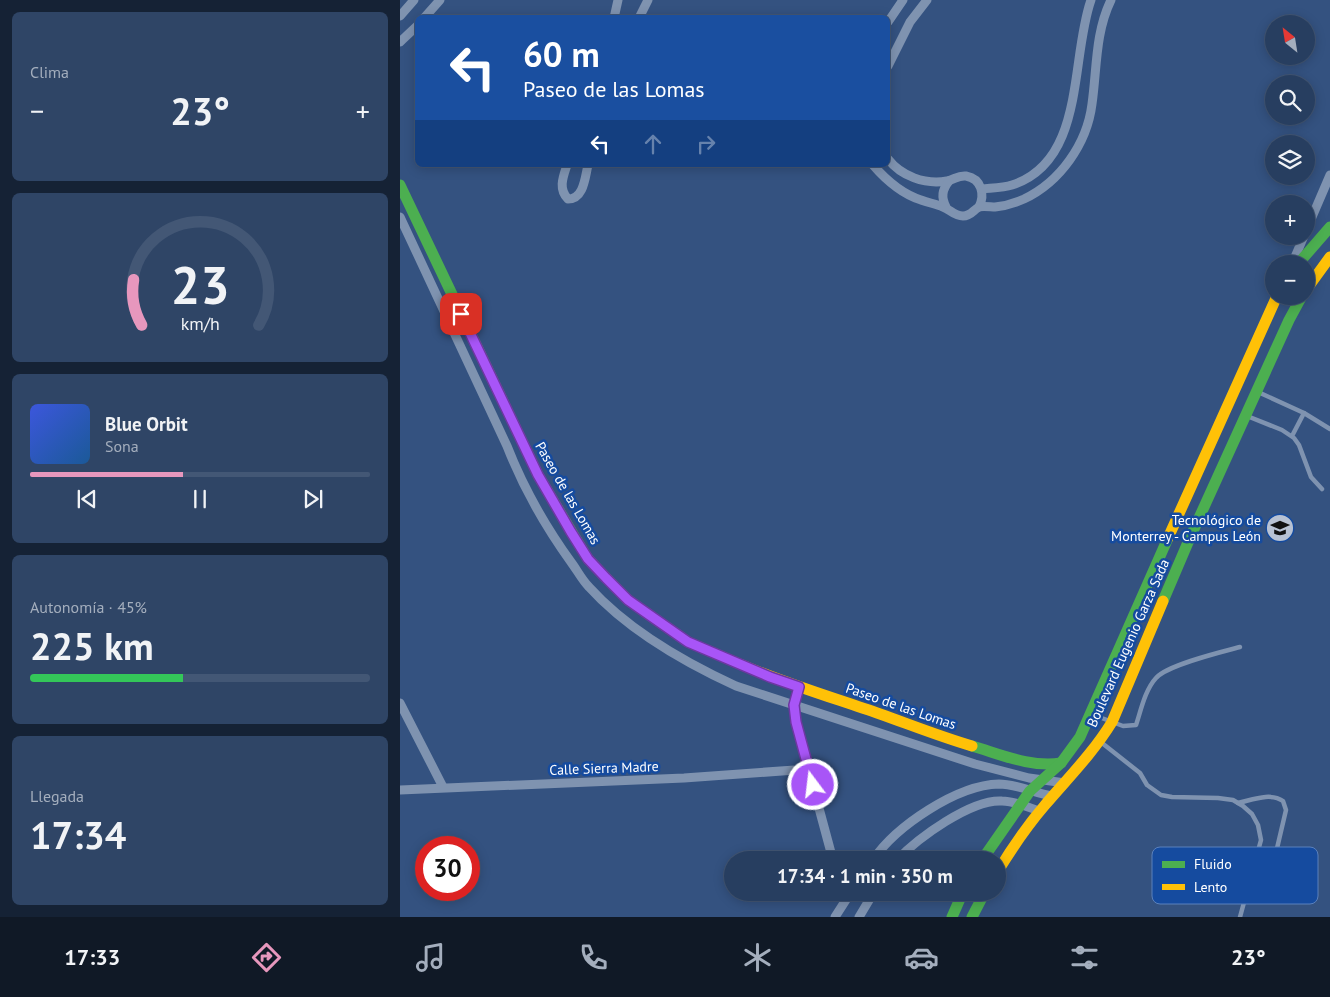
<!DOCTYPE html>
<html lang="es">
<meta charset="utf-8">
<style>
body{margin:0;font-family:"PT Sans",sans-serif;background:#2f4566;color:#f1f3f6;height:100vh;display:flex;flex-direction:column;font-size:19px;white-space:nowrap}
*{box-sizing:border-box;margin:0}
p{font-size:16px;color:#a4aebd}
.icon{flex:none;width:28px;height:28px;fill:none;stroke:currentColor;stroke-width:2;stroke-linecap:round;stroke-linejoin:round}
.map{position:relative;flex:1;overflow:hidden}
.panel{display:flex;flex-direction:column;gap:12px;padding:12px;background:#152235;width:400px}
.panel>*{flex:none}
.top-card{position:absolute;left:15px;top:15px;width:475px;height:152px;border-radius:8px;box-shadow:0 2px 12px #0003,0 0 0 1px #435775;background:#1a4fa0;color:#fff;overflow:hidden}
.needle{width:32px;rotate:330deg}
.fabs{position:absolute;left:865px;top:15px;display:grid;gap:10px}
.fabs a{display:grid;place-items:center;width:50px;height:50px;border-radius:50%;background:#273e60;box-shadow:0 2px 12px #0003,0 0 0 1px #435775;font-size:25px}
.speed{position:absolute;left:15px;top:836px;display:flex;gap:10px;font-size:25px;font-weight:700;text-align:center}
.speed>*{display:grid;place-content:center;width:65px;height:65px;border-radius:50%;background:#273e60;box-shadow:0 2px 12px #0003,0 0 0 1px #435775;line-height:1}
.speed .limit{border:8px solid #d22;background:#fff;color:#111}
.pin{position:absolute;display:grid;place-items:center;width:42px;height:42px;color:#fff;margin:-21px;border-radius:10px;box-shadow:0 2px 8px #0006}
.me{position:absolute;width:55px;margin:-28px;rotate:345deg;stroke-linejoin:round;filter:drop-shadow(0 0 4px #0008)}
.turn{display:flex;align-items:center;gap:18px;height:105px;padding:0 25px;font-size:22px}
.turn .icon{width:65px;height:65px;stroke-width:2.5}
.turn b{display:block;font-size:35px;line-height:42px}
.lanes{display:flex;align-items:center;height:48px;padding:0 25px;background:#0003;justify-content:center;gap:25px;direction:ltr}
.lanes .off{opacity:.35}
.big{font-size:38px;font-weight:700;line-height:1.1}
.panel .widget{flex:1;display:flex;flex-direction:column;justify-content:center;gap:8px;min-width:0;padding:0 18px;border-radius:8px;background:#2f4566}
.panel .dial{align-items:center;gap:0}
.dial svg{height:130px;overflow:visible;fill:none;stroke:#435775;stroke-width:7;stroke-linecap:round;text-anchor:middle}
.dial text{fill:#f1f3f6;stroke:none}
.song{display:flex;align-items:center;gap:15px}
.cover{width:60px;height:60px;border-radius:8px;background:linear-gradient(135deg,hsl(230 70% 55%),hsl(210 70% 35%))}
.played{height:5px;border-radius:2px;background:linear-gradient(90deg,#e797bd 45%,#435775 45%)}
.keys{display:flex;justify-content:space-around;direction:ltr}
.heat{display:flex;justify-content:space-between;align-items:center;font-size:28px;direction:ltr}
.charge{height:8px;border-radius:4px;background:linear-gradient(90deg,#34c759 45%,#435775 0)}
.trip{position:absolute;left:324px;top:851px;width:282px;height:50px;border-radius:25px;background:#273e60;box-shadow:0 2px 12px #0003,0 0 0 1px #435775;font-weight:700;line-height:50px;text-align:center}
.dock{display:flex;height:80px;justify-content:space-around;align-items:center;background:#101926;color:#a4aebd}
.dock .icon{width:35px;height:35px}
.dock .current{color:#e797bd}
.dock b{font-size:22px;color:#f1f3f6}
main{display:flex;flex:1;min-height:0}
.map>svg:first-child{display:block}
</style>
<main>
<section class="panel">
<div class="widget"><p>Clima</p>
<div class="heat"><a>−</a><b class="big">23°</b><a>+</a></div>
</div>
<div class="widget dial"><svg viewBox="0 0 100 80">
<path d="M14 69A42 42 0 1 1 86 69"/>
<path d="M14 69A42 42 0 0 1 9 41" stroke="#e797bd"/>
<text x="50" y="56" font-size="32" font-weight="700">23</text>
<text x="50" y="72" font-size="11">km/h</text>
</svg></div>
<div class="widget">
<div class="song"><i class="cover"></i><div><b>Blue Orbit</b><p>Sona</p></div></div>
<div class="played"></div>
<div class="keys"><svg class="icon" aria-label="previous" viewBox="0 0 24 24"><path d="M18 5L8 12l10 7zM5 5v14"/></svg><svg class="icon" aria-label="pause" viewBox="0 0 24 24"><path d="M8 5v14M16 5v14"/></svg><svg class="icon" aria-label="next" viewBox="0 0 24 24"><path d="M6 5l10 7-10 7zM19 5v14"/></svg></div>
</div>
<div class="widget"><p>Autonomía · 45%</p><b class="big">225 km</b><div class="charge"></div></div>
<div class="widget"><p>Llegada</p><b class="big">17:34</b></div>
</section>
<div class="map">
<svg width="930" height="917" viewBox="0 0 930 917">
<rect width="100%" height="100%" fill="#345280"/>
<g fill="none" stroke-linecap="round" stroke-linejoin="round">
<g stroke="#7f93b0" stroke-width="4.5">
<polyline points="858,392 904,413 930,429"/>
<polyline points="847,416 882,430 894,438 899,445 911,477 922,489"/>
<polyline points="892,436 904,413"/>
<path d="M691,714L723,726L736,725C741,710 745,690 756,678C767,665 821,652 840,647"/>
<polyline points="702,743 740,773 747,785 761,795 772,797 818,798 833,800 843,806 852,814 858,825 861,840 840,917"/>
<path d="M838,803C852,800 870,792 883,801L886,810L867,891L848,886"/>
</g>
<g stroke="#7f93b0" stroke-width="9">
<polyline points="0,16 14,0"/>
<polyline points="24,18 40,0"/>
<polyline points="214,18 218,0"/>
<polyline points="239,18 248,0"/>
<polyline points="488,22 503,0"/>
<polyline points="0,42 18,25"/>
<polyline points="488,66 510,22 527,0"/>
<path d="M488,159C501,176 525,185 547,181C554,180 558,175 566,176C582,179 585,195 579,207"/>
<path d="M167,165C163,177 158,189 168,199C184,199 185,177 188,165"/>
<path d="M473,165C486,180 502,194 521,200C529,203 536,204 543,207C551,210 554,216 563,216C571,216 573,210 579,207C583,206 591,207 595,207C604,206 615,203 624,199C660,182 687,144 692,104C697,69 695,33 711,0"/>
<path d="M582,189C591,188 603,188 612,185C686,161 670,59 691,0"/>
<path d="M546,207C541,197 542,190 549,181"/>
<path d="M0,217L107,446C123,487 145,526 171,562C177,570 182,580 189,587C227,629 286,663 336,686L575,764L629,778L665,783"/>
<polyline points="906,231 930,175"/>
<polyline points="892,264 904,236"/>
<polyline points="399,687 394,705 396,723 433,860"/>
<polyline points="0,703 43,787"/>
<polyline points="0,790 284,778 409,769"/>
<path d="M473,860C496,826 557,785 599,784C616,784 635,793 652,796"/>
<path d="M497,860C518,838 571,799 602,801C615,801 627,807 639,811"/>
<polyline points="435,917 451,892"/>
<polyline points="459,917 474,892"/>
</g>
<g stroke="#4caf50" stroke-width="11">
<polyline points="0,185 138,475 188,559 228,600 288,642 342,665"/>
<polyline points="898,264 930,227"/>
<polyline points="763,601 789,540 889,320 902,296"/>
<path d="M572,746C600,754 631,768 661,763"/>
<polyline points="582,860 630,791 661,763 680,737 768,538"/>
<polyline points="552,917 563,892"/>
<polyline points="572,917 585,892"/>
</g>
<g stroke="#ffc107" stroke-width="11">
<polyline points="906,290 930,257"/>
<polyline points="768,538 877,296"/>
<path d="M342,665C387,684 434,698 480,714C511,725 541,737 572,746"/>
<path d="M598,871C612,848 627,826 645,805C668,778 693,753 712,722L763,601"/>
</g>
</g>
<g fill="none" stroke-linecap="round" stroke-linejoin="round">
<defs>
<polyline id="route" points="61,314 138,475 171,532 188,559 206,578 228,600 288,642 370,677 399,687 394,705 396,722 413,785"/>
</defs>
<use href="#route" stroke="#6d37a1" stroke-width="12"/>
<use href="#route" stroke="#a855f7" stroke-width="9"/>
</g>
<defs>
<symbol id="university-disc" viewBox="-11 -11 22 22"><circle r="9.5" fill="#b8c2d3" stroke="#154b9f"/><path d="M0-5L7-2L0 1L-7-2ZM-4 1L0 2.5L4 1V4Q0 6-4 4Z" fill="#111"/></symbol>
</defs>
<g fill-rule="evenodd">
<use href="#university-disc" x="864" y="512" width="32" height="32"/>
</g>
<g text-anchor="middle" dominant-baseline="central" stroke-width="5" stroke-linejoin="round" paint-order="stroke">
<g font-size="14" fill="#fff" stroke="#154b9f">
<text transform="translate(168 493) rotate(60)">Paseo de las Lomas</text>
<text transform="translate(728 643) rotate(-66)">Boulevard Eugenio Garza Sada</text>
<text transform="translate(501 706) rotate(19)">Paseo de las Lomas</text>
<text transform="translate(204 768) rotate(-2)">Calle Sierra Madre</text>
</g>
<g font-size="14" fill="#fff" stroke="#154b9f" text-anchor="end">
<text x="861" y="520">Tecnológico de<tspan x="861" dy="16">Monterrey - Campus León</tspan></text>
</g>
</g>
<rect x="752" y="847" width="166" height="57" rx="8" fill="#154b9f" stroke="#5b81bc" stroke-width="1"/>
<rect x="762" y="861" width="23" height="7" fill="#4caf50"/>
<rect x="762" y="884" width="23" height="6" fill="#ffc107"/>
<g font-size="14" fill="#fff">
<text x="794" y="869">Fluido</text>
<text x="794" y="892">Lento</text>
</g>
</svg>
<div class="fabs">
<a><svg class="needle" viewBox="-14 -14 28 28"><path d="M0-13l5 13h-10z" fill="#e53935"/><path d="M0 13l5-13h-10z" fill="#a4aebd"/></svg></a>
<a><svg class="icon" aria-label="search" viewBox="0 0 24 24"><circle cx="10" cy="10" r="6"/><path d="M15 15l6 6"/></svg></a>
<a><svg class="icon" aria-label="layers" viewBox="0 0 24 24"><path d="M12 4l9 5-9 5-9-5zM3 14l9 5 9-5"/></svg></a>
<a>+</a>
<a>−</a>
</div>
<div class="speed"><div class="limit">30</div></div>
<div class="pin" style="left:61px;top:314px;background:#d93025"><svg class="icon" aria-label="arrive" viewBox="0 0 24 24"><path d="M6 21V4h12l-3 4 3 4H6"/></svg></div>
<svg class="me" style="left:413px;top:785px" viewBox="-20 -20 40 40"><circle r="17" fill="#a855f7" stroke="#fff" stroke-width="3"/><path d="M0-11L8 9 0 5-8 9z" fill="#fff"/></svg>
<div class="trip">17:34 · 1 min · 350 m</div>
<div class="top-card">
<div class="turn"><svg class="icon" aria-label="left" viewBox="0 0 24 24"><path d="M17 20v-9H6M10 6l-5 5 5 5"/></svg><div><b>60 m</b>Paseo de las Lomas</div></div>
<div class="lanes"><svg class="icon" aria-label="left" viewBox="0 0 24 24"><path d="M17 20v-9H6M10 6l-5 5 5 5"/></svg><svg class="icon off" aria-label="ahead" viewBox="0 0 24 24"><path d="M12 20V5M6 11l6-6 6 6"/></svg><svg class="icon off" aria-label="right" viewBox="0 0 24 24"><path d="M7 20v-9h11M14 6l5 5-5 5"/></svg></div>
</div>
</div>
</main>
<nav class="dock">
<b>17:33</b>
<svg class="icon current" aria-label="directions" viewBox="0 0 24 24"><path d="M12 3l9 9-9 9-9-9zM9 14v-3h6M13 9l2 2-2 2"/></svg>
<svg class="icon" aria-label="music" viewBox="0 0 24 24"><path d="M9 18V5l10-2v13"/><circle cx="6" cy="18" r="3"/><circle cx="16" cy="16" r="3"/></svg>
<svg class="icon" aria-label="phone" viewBox="0 0 24 24"><path d="M5 4h4l2 5-3 2q2 4 5 5l2-3 5 2v4C11 20 4 13 5 4z"/></svg>
<svg class="icon" aria-label="climate" viewBox="0 0 24 24"><path d="M12 3v18M4 7l16 10M4 17L20 7"/></svg>
<svg class="icon" aria-label="car" viewBox="0 0 24 24"><path d="M5 17H2v-5l4-1 3-4h7l3 4 3 1v5h-3M9 17h6M6 11h13"/><circle cx="7" cy="17" r="2"/><circle cx="17" cy="17" r="2"/></svg>
<svg class="icon" aria-label="filters" viewBox="0 0 24 24"><path d="M4 7h16M4 17h16"/><circle cx="9" cy="7" r="2"/><circle cx="15" cy="17" r="2"/></svg>
<b>23°</b>
</nav>
